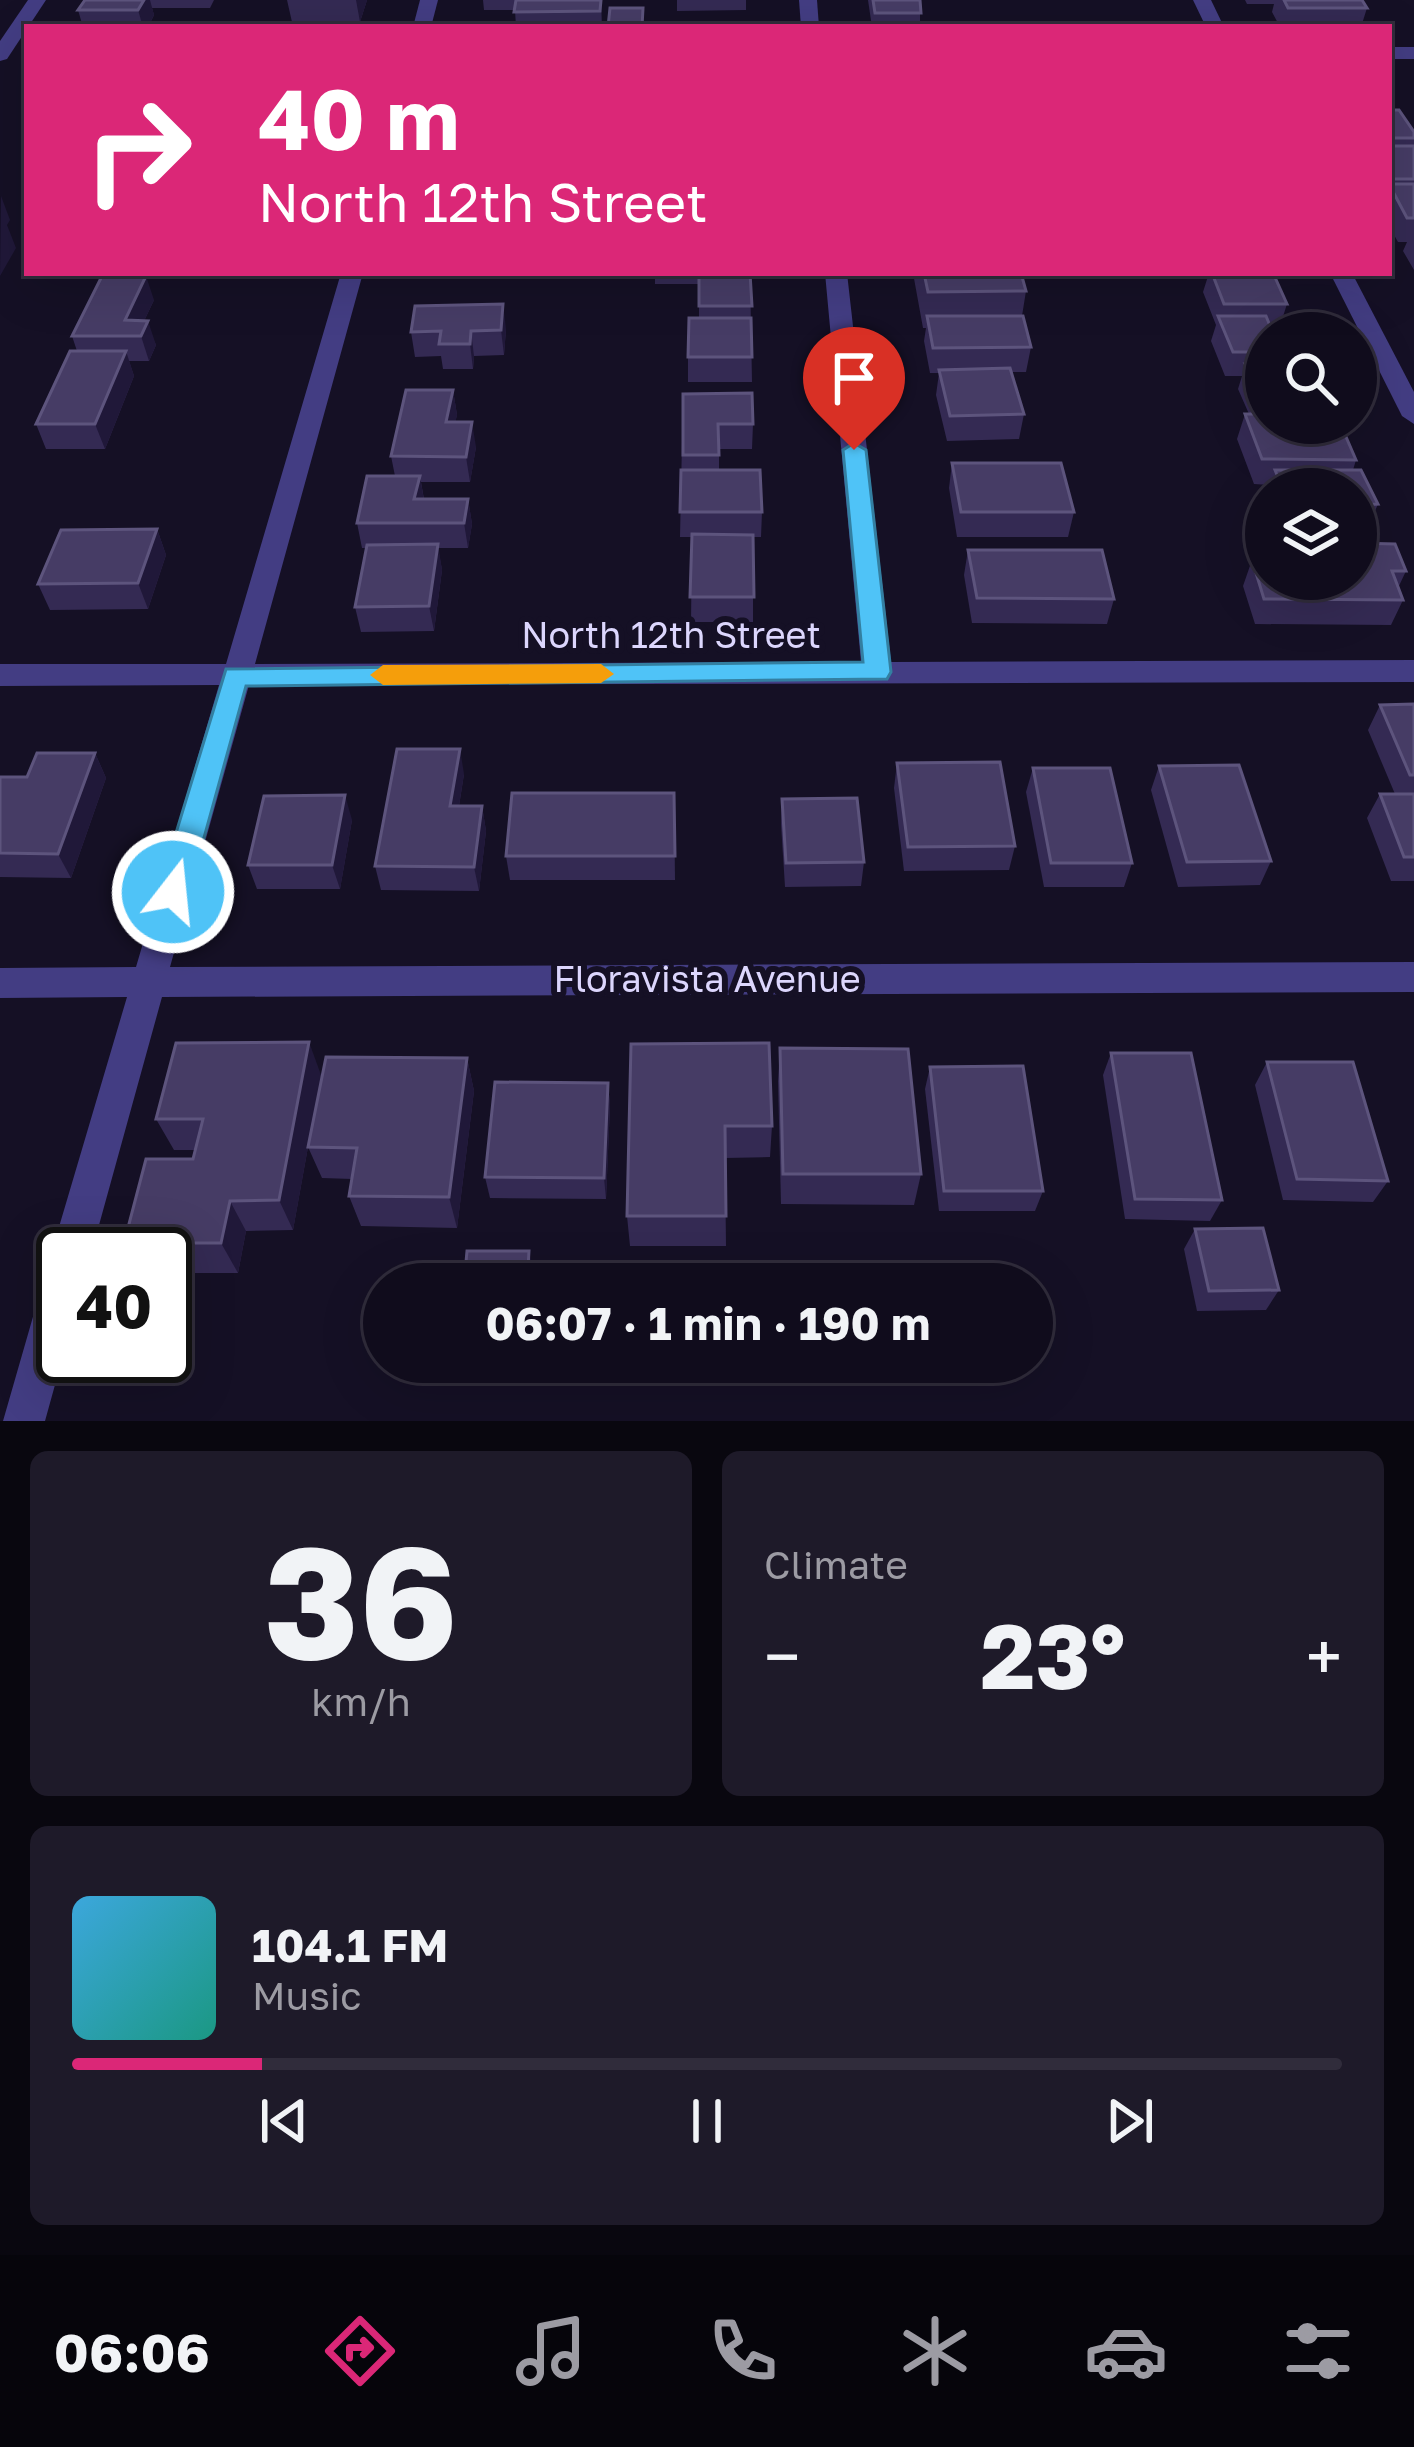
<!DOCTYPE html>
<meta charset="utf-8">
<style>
body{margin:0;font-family:"Golos Text",sans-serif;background:#1e1a29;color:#f1f3f6;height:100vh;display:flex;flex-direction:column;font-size:45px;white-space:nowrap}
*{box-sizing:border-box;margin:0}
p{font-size:39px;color:#9c9ba3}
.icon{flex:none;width:66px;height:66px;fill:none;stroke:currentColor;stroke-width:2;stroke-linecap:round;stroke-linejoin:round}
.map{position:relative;height:1421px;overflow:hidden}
.drawer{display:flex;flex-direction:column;gap:30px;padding:30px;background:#09070f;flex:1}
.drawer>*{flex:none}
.top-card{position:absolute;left:24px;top:24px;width:1368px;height:252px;border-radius:0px;box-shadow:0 12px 48px #0002,0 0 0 3px #302c3b;background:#db2777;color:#fff;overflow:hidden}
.controls{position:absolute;left:1245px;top:312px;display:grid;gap:24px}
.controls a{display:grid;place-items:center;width:132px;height:132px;border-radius:50%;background:#100c1c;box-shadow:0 12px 48px #0002,0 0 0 3px #302c3b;font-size:60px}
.speed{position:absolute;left:36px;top:1227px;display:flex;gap:24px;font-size:60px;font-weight:700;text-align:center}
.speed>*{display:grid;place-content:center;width:156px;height:156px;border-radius:50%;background:#100c1c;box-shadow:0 12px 48px #0002,0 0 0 3px #302c3b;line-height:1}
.speed .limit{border:6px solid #111;border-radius:18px;background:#fff;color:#111}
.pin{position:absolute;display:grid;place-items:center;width:102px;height:102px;color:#fff;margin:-123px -51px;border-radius:50% 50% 50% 0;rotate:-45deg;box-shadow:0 0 12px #0007}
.pin .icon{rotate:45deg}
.me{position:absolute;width:132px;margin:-66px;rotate:16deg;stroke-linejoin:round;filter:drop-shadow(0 0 9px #0008)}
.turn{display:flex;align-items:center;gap:42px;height:252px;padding:0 36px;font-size:54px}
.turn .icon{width:156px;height:156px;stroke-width:2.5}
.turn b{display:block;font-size:84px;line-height:102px}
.big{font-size:90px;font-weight:700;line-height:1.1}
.drawer .card{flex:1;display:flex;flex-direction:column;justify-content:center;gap:18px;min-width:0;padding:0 42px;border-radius:18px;background:#1e1a29}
.drawer .dial{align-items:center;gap:0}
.dial b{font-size:156px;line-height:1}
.song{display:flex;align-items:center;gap:36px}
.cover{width:144px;height:144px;border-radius:18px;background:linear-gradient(135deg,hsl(200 70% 55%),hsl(170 70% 35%))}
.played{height:12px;border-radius:6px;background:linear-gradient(90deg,#db2777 15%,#302c3b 15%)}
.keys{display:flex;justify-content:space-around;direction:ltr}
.heat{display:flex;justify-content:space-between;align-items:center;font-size:66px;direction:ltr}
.drawer .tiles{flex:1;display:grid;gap:30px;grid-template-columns:1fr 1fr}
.card:last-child{grid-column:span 2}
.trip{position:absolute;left:363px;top:1263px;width:690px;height:120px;border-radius:60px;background:#100c1c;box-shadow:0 12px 48px #0002,0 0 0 3px #302c3b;font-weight:700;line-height:120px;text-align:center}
.menu{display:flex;height:192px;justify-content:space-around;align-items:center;background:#06050b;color:#9c9ba3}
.menu .icon{width:84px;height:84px}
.menu .selected{color:#db2777}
.menu b{font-size:54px;color:#f1f3f6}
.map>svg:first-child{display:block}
</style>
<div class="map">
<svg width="1414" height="1421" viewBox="0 0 1414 1421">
<rect width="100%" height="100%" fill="#151025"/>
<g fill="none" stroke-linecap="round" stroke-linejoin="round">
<g fill="#433d83" fill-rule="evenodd">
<polygon points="28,0 46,0 7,59 0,61 0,41"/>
<polygon points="420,0 438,0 431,27 413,27"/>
<polygon points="799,0 817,0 819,27 801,27"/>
<polygon points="1193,0 1211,0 1224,27 1206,27"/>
<rect x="1389" y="47" width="25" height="12"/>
<polygon points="341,273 363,273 255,664 861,662 825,273 847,273 891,662 1414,660 1414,682 249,685 170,967 1414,962 1414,992 162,997 91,1254 63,1254 63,1356 45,1421 3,1421 43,1282 49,1268 56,1265 51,1254 127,997 0,998 0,968 136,967 219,685 0,686 0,664 226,664"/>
<polygon points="1330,273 1352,273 1414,392 1414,424 1402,416"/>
</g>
</g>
<g fill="#342a53">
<polygon points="85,0 214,0 210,8 152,8 154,15 148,27 83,27 78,10"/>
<polygon points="287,0 367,0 360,22 292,22"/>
<polygon points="483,0 601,0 602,27 516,27 515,10 484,10"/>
<polygon points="677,0 746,0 746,10 677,11"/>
<polygon points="868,0 920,0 920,27 872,27"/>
<polygon points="1245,0 1362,0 1367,8 1361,27 1280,27 1272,12 1274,4 1247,4"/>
<polygon points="1389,110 1414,132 1414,270 1403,251 1407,242 1398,242 1389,226"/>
<polygon points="177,273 278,273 276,277 179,277"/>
<polygon points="427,273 467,273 467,277 428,277"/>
<polygon points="655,273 750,273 752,382 688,382 688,357 699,318 699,284 655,284"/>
<polygon points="913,273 1021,273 1026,291 1022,316 1031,347 1026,372 1011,372 1024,414 1019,439 947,441 936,395 939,373 930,373 924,341 926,328 923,328"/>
<polygon points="1209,273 1273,273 1287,304 1279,329 1271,329 1266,333 1266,423 1356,460 1353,470 1378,504 1367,530 1356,530 1356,489 1269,489 1270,485 1254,484 1237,439 1245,414 1249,414 1238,389 1242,376 1225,376 1211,341 1216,325 1203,292"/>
<polygon points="154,300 144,321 156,345 149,361 129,361 134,376 105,449 46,449 36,424 77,351 72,336"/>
<polygon points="506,329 504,355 474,356 473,369 443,369 441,356 415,357 411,332"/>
<polygon points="453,390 457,415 455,422 476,447 470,482 421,482 424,499 468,499 472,524 468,548 438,548 442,570 434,631 361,632 355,607 366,548 362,548 357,523 395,476 391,456"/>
<polygon points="683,394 753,424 752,449 719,449 719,470 762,512 761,537 753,537 753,622 691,622 692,537 680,537"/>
<polygon points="952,463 1074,512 1068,537 957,537 949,488"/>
<polygon points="157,529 166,555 148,609 50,610 38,584"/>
<polygon points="1356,543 1406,571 1398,588 1403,600 1391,625 1255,624 1243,586 1252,560 1266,579"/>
<polygon points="968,550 1114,599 1107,624 972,623 964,575"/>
<polygon points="1414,704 1414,881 1391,881 1367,818 1380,794 1395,794 1368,730 1380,705"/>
<polygon points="95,753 106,778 71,878 0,877 0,777 27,777"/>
<polygon points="897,763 1015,846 1009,870 904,871 894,788"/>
<polygon points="1159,766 1271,861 1260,885 1178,887 1151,790"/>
<polygon points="1033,768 1132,863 1124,887 1044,887 1026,792"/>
<polygon points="464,774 459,806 482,806 486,831 479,891 381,890 375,866"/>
<polygon points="674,793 675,880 510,880 506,856"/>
<polygon points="782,799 864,862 861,886 785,887 781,824"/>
<polygon points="352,820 340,889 257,889 248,865"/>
<polygon points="631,1044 772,1126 770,1157 725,1158 726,1246 630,1246 627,1216"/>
<polygon points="780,1048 921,1174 914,1205 781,1204 778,1081"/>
<polygon points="1111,1053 1222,1200 1210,1221 1125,1219 1103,1075"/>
<polygon points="467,1058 474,1091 457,1228 361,1226 349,1196 352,1179 322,1178 308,1147"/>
<polygon points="1267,1062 1388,1181 1373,1202 1283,1200 1255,1085"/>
<polygon points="930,1067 1043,1191 1035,1211 939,1211 925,1089"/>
<polygon points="321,1075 293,1230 246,1231 238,1273 165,1273 165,1254 131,1254 124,1243 193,1159 195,1150 174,1150 156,1119"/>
<polygon points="608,1083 610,1105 606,1199 490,1198 485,1177"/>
<polygon points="1195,1229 1279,1290 1266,1310 1197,1311 1184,1249"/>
</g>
<g fill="#201839">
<polygon points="144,0 150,0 154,15 148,27 143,27 138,10"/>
<polygon points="356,0 367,0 360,22"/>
<polygon points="1,196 10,220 7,225 16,248 0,276"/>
<polygon points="146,276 154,300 137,336 125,320"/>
<polygon points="503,304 506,329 504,355 501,330"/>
<polygon points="148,321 156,345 149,361 141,336"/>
<polygon points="471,331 474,356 473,369 470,344"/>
<polygon points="126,351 134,376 105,449 95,424"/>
<polygon points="453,390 457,415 450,447 446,422"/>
<polygon points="472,422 476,447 470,482 466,457"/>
<polygon points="420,476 424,501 414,499"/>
<polygon points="468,499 472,524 468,548 464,523"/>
<polygon points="157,529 166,555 148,609 138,583"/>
<polygon points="438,544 442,570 434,631 429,606"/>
<polygon points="460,749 464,774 455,831 450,806"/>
<polygon points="95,753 106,778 71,878 58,854"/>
<polygon points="345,795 352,820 340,889 332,865"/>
<polygon points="482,806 486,831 479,891 474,867"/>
<polygon points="309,1042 321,1075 293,1230 279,1200"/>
<polygon points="467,1058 474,1091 457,1228 449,1197"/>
<polygon points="608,1083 610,1105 606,1199 604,1178"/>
<polygon points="230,1201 246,1231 238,1273 221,1243"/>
<polygon points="529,1251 533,1271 532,1284 527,1284"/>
</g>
<g fill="#463c65" stroke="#5d547d" stroke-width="3">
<polygon points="85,0 144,0 138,10 78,10"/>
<polygon points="516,0 601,0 600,11 514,12"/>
<polygon points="873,0 920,0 921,13 875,13"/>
<polygon points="1284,0 1362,0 1367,8 1288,8"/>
<polygon points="610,8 643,8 642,27 608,27"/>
<polygon points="1389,110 1399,110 1414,132 1414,138 1389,138"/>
<rect x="1389" y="146" width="25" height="33"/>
<polygon points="1389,184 1414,184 1414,218 1407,218"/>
<polygon points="699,273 750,273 752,306 699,306"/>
<polygon points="924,273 1021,273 1026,291 928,292"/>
<polygon points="1212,273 1273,273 1287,304 1224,304"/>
<polygon points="102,276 146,276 125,320 148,321 141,336 72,336"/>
<polygon points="503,304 501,330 471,331 470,344 439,344 441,331 411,332 415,306"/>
<polygon points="927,316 1023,316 1031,347 933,348"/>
<polygon points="1218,316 1266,316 1273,333 1266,333 1266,352 1233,352"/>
<polygon points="689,318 751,318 752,357 688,357"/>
<polygon points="70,351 126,351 95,424 36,424"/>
<polygon points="1245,364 1266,364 1266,402 1263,402"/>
<polygon points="1010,368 1024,414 950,416 939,370"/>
<polygon points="406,390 453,390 446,422 472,422 466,457 391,456"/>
<polygon points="752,393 753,424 718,424 719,455 683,455 683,394"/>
<polygon points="1245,414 1266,414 1266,423 1340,423 1356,460 1262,459"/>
<polygon points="952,463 1061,463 1074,512 961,512"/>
<polygon points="681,470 760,470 762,512 680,512"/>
<polygon points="1275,470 1361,470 1378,504 1356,505 1356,489 1283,489"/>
<polygon points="367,476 420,476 414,499 468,499 464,523 357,523"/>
<polygon points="157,529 138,583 38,584 61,530"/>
<polygon points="692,534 753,535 754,597 690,597"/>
<polygon points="1356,543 1395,544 1406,571 1392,571 1403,600 1264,599 1252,560 1266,561 1266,579 1356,579"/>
<polygon points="438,544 429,606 355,607 367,545"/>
<polygon points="968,550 1102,550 1114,599 977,598"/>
<polygon points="1414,704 1414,775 1410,775 1380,705"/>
<polygon points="397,749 460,749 450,806 482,806 474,867 375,866"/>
<polygon points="37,753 95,753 58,854 0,853 0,777 27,777"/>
<polygon points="1000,762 1015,846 908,847 897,763"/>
<polygon points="1239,765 1271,861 1187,862 1159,766"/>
<polygon points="1033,768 1110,768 1132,863 1051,863"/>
<polygon points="512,793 674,793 675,856 506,856"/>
<polygon points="1380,794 1414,794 1414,857 1404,857"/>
<polygon points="345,795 332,865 248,865 264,796"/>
<polygon points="857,798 864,862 786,863 782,799"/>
<polygon points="309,1042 279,1200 230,1201 221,1243 124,1243 146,1159 193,1159 203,1119 156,1119 176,1043"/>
<polygon points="769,1043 772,1126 725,1126 726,1216 627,1216 631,1044"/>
<polygon points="780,1048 908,1049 921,1174 783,1174"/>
<polygon points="1111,1053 1191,1053 1222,1200 1135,1199"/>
<polygon points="326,1057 467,1058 449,1197 349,1196 357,1148 308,1147"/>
<polygon points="1267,1062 1353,1062 1388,1181 1297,1179"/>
<polygon points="1023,1066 1043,1191 944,1191 930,1067"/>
<polygon points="495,1082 608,1083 604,1178 485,1177"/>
<polygon points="1263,1228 1279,1290 1209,1291 1195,1229"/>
<polygon points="467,1251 529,1251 527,1284 464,1284"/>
</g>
<polygon fill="#4fc3f7" stroke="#337fa1" stroke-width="3" points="854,443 866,450 891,672 887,679 246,686 189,892 184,901 173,905 163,901 158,892 226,669 863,662 843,450"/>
<polygon fill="#f59e0b" points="601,664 614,674 601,683 383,685 370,675 383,665"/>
<g text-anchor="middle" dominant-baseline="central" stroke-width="12" stroke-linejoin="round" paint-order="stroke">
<g font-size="36" fill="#dcd6fd" stroke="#151025">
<text x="671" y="634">North 12th Street</text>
<text x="707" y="978">Floravista Avenue</text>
</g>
</g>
</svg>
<div class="controls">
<a><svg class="icon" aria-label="search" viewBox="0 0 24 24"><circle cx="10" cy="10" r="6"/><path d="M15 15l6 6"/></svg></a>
<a><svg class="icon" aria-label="layers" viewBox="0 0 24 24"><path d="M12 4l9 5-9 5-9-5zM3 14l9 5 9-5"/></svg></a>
</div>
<div class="speed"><div class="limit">40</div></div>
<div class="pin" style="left:854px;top:450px;background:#d93025"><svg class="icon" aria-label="arrive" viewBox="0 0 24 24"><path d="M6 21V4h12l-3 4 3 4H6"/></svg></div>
<svg class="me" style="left:173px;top:892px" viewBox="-20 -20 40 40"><circle r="17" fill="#4fc3f7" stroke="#fff" stroke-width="3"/><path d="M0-11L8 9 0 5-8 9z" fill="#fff"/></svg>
<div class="trip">06:07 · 1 min · 190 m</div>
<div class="top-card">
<div class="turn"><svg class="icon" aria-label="right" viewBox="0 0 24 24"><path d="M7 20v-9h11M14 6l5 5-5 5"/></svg><div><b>40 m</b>North 12th Street</div></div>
</div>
</div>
<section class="drawer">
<div class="tiles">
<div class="card dial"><b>36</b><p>km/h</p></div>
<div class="card"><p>Climate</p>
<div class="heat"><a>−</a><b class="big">23°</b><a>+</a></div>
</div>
<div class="card">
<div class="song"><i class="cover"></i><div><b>104.1 FM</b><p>Music</p></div></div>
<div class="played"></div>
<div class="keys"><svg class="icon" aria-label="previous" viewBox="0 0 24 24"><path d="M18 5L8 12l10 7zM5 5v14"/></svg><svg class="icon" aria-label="pause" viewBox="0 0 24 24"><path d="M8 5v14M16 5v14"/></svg><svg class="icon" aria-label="next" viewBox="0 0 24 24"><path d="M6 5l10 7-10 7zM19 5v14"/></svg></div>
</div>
</div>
</section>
<nav class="menu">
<b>06:06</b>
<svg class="icon selected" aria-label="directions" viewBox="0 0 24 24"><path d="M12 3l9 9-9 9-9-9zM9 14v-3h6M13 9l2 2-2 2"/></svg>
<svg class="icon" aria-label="music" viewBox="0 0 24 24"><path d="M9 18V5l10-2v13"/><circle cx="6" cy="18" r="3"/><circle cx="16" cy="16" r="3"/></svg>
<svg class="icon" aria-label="phone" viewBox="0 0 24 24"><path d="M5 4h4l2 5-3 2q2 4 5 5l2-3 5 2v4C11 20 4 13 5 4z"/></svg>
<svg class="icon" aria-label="climate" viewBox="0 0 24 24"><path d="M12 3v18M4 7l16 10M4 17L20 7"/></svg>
<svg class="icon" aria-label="car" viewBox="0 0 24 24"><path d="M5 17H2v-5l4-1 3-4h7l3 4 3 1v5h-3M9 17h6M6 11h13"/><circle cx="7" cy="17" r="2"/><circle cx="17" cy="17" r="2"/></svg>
<svg class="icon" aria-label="filters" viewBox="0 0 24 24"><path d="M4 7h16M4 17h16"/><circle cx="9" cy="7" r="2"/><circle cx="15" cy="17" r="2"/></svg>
</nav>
